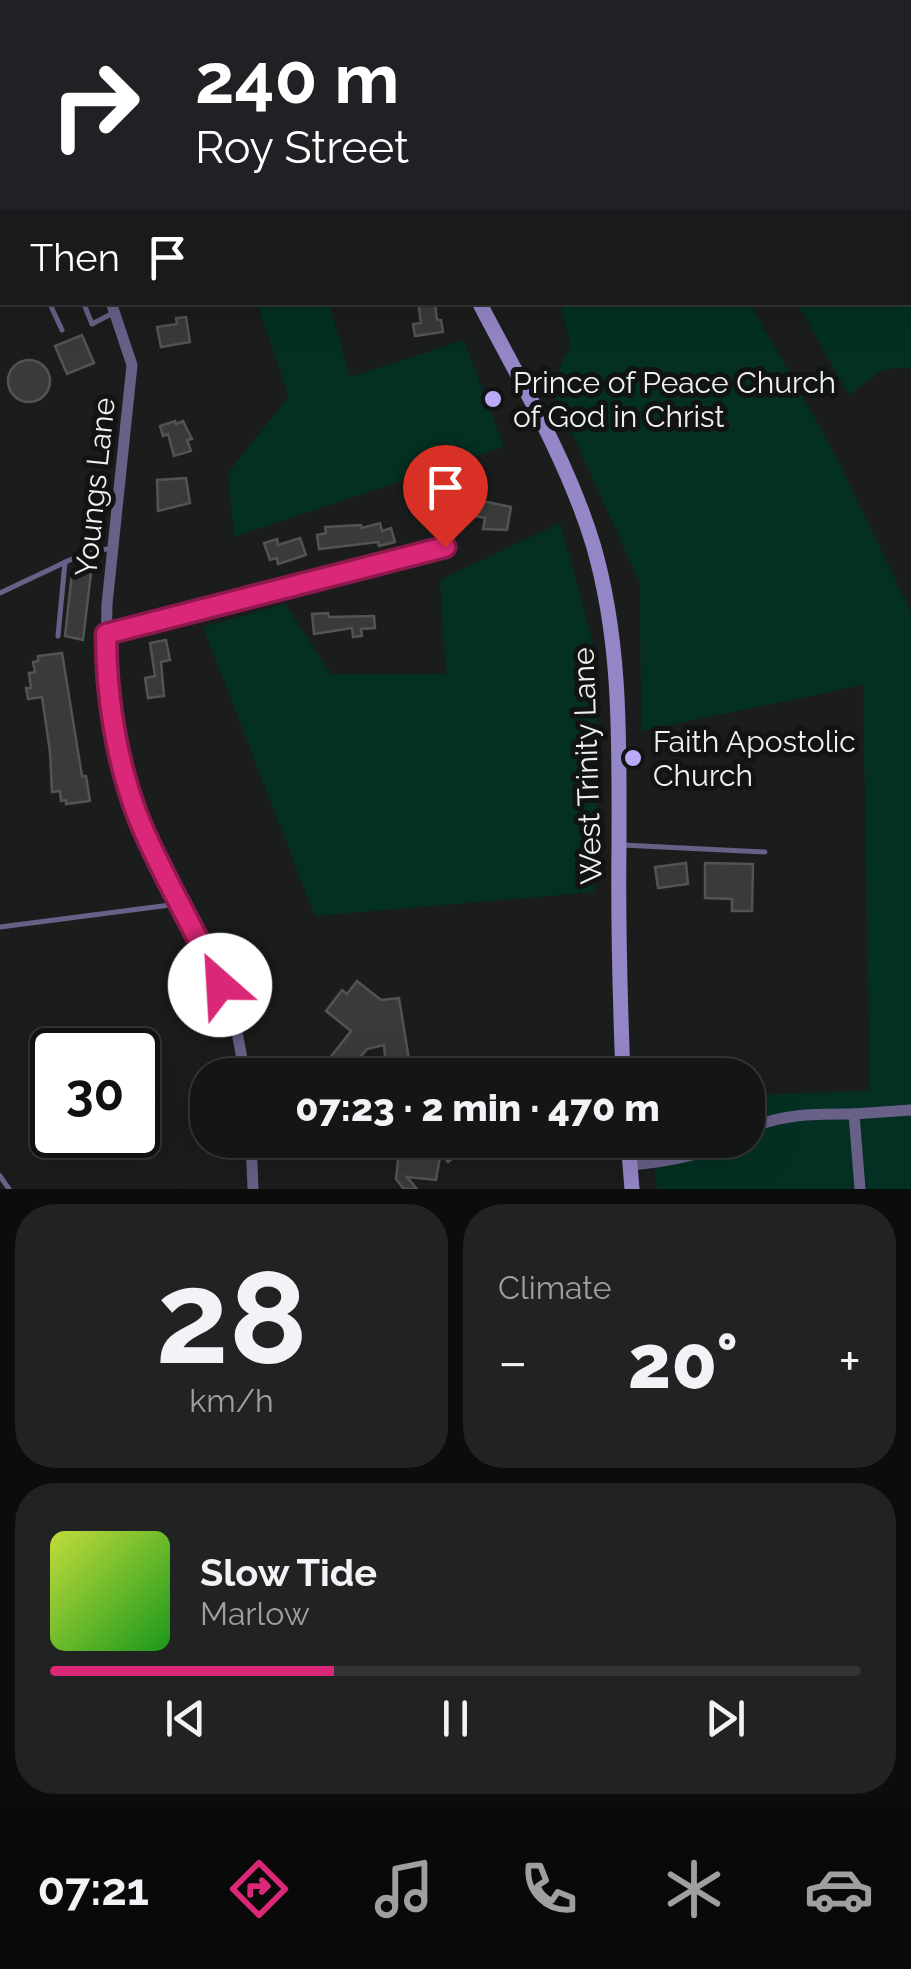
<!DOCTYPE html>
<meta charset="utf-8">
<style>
body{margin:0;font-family:Raleway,sans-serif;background:#212322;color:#f1f3f6;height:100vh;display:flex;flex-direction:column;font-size:38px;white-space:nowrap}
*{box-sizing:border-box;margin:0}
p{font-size:32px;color:#9d9fa0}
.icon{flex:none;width:55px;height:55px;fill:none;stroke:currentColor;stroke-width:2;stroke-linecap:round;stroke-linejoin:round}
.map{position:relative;height:1189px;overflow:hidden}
.panel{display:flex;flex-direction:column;gap:15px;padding:15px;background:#0b0c0c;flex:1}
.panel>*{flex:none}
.banner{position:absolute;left:0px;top:0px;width:912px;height:305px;box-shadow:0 10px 40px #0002,0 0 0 2px #333534;background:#202124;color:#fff;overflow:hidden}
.speed{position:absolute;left:30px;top:1028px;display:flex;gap:20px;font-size:50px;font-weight:700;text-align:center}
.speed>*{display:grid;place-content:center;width:130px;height:130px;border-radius:50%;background:#141615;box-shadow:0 10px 40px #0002,0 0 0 2px #333534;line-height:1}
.speed .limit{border:5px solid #111;border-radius:15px;background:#fff;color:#111}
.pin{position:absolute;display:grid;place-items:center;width:85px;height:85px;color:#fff;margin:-102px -42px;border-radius:50% 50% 50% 0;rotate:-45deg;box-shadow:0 0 10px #0007}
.pin .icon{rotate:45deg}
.me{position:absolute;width:110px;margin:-55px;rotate:334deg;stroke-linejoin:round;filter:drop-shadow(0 0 8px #0008)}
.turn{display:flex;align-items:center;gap:35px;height:210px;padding:0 30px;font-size:45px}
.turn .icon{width:130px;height:130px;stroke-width:2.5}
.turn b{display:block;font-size:70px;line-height:85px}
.then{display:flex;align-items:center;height:95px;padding:0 30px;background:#0003;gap:20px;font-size:38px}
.big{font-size:75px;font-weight:800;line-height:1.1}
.panel .widget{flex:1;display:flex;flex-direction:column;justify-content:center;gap:15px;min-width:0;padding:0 35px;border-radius:40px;background:#212322}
.panel .dial{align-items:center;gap:0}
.dial b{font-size:130px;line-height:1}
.song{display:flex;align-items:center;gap:30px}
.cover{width:120px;height:120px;border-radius:15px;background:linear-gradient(135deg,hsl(70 70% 55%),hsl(120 70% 35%))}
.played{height:10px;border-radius:5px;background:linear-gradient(90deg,#db2777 35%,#333534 35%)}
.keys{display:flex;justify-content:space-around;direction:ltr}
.heat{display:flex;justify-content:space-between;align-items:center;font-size:55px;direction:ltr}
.panel .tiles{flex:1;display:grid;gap:15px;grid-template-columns:1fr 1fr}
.widget:last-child{grid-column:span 2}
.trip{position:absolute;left:190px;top:1058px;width:575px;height:100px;border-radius:40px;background:#141615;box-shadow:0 10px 40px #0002,0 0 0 2px #333534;font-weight:800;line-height:100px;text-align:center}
.tab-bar{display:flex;height:160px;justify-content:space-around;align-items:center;background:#080908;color:#9d9fa0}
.tab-bar .icon{width:70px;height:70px}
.tab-bar .on{color:#db2777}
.tab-bar b{font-size:45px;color:#f1f3f6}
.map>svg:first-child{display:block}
</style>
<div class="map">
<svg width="911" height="1189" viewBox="0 0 911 1189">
<rect width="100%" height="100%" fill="#1a1d1c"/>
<g fill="#033023">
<polygon points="911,233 911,367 882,370 849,395 797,303 910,302"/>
<polygon points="262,302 329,303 350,377 464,340 504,447 234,537 228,473 289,396 257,304"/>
<polygon points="560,303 750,303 833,451 911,612 911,1189 657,1189 651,1140 748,1140 748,1095 870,1091 863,685 641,731 640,583 551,387 570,345"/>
<polygon points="560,523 593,642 598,757 594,892 315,916 203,627 285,604 331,674 446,674 440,580"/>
</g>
<g fill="#383b3a" stroke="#515453" stroke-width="2.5">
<polygon points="418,302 435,302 437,320 441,320 443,332 415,336 413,324 421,323"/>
<polygon points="186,317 190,342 161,347 157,327 177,324 176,318"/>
<polygon points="82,335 94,363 67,374 55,346"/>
<circle cx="29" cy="381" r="21"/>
<polygon points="175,421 176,424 183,421 192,439 187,440 191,451 174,456 168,434 163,436 160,426"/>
<polygon points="186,478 190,503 158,511 157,480"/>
<polygon points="478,500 511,507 507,530 483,529 485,518 475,516"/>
<polygon points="380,523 382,531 391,528 395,542 379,546 378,542 319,549 317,535 326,533 325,527 361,525 362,528"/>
<polygon points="300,538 306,555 278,564 277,558 270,560 264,543 277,539 278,545"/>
<polygon points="72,573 91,573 83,640 65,636"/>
<polygon points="328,613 329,617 374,616 375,628 361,629 362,636 353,637 352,628 314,634 312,614"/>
<polygon points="166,640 170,660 161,662 164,696 148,698 145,678 155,676 150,643"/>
<polygon points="62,653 82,776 86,776 90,801 66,804 66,800 61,801 60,791 52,792 50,752 42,697 28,699 26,688 31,688 29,673 35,672 33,662 38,661 38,656"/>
<polygon points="686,863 688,884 658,888 655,867"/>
<polygon points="705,863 753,864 752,911 732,911 732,899 705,898"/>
<polygon points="357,981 381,1000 399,998 410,1066 386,1069 384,1045 367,1049 346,1075 341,1075 326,1063 351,1031 326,1011 342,990 347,994"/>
<polygon points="397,1140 440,1140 446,1142 456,1156 448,1162 441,1151 436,1180 407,1177 417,1189 404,1189 396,1179 399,1151 396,1150"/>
</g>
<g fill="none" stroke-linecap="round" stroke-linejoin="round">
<g stroke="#696088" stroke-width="5">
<polyline points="201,0 202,2"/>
<polyline points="240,2 244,0"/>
<polyline points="49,302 62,330"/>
<polyline points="83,302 92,324 113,313"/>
<polyline points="0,593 91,550 110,549"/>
<polyline points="58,636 65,562"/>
<polyline points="622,845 765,852"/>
<polyline points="0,927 178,904"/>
<polyline points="0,1176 9,1189"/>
</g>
<g stroke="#696088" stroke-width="11">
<polyline points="38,0 38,2"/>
<polyline points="315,2 319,0"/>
<polyline points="910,121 911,121"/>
<polyline points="0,229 2,228"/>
<polyline points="111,302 132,365 107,604 106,657 114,716 123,766 139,820 221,985 237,1032 245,1075"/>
<polyline points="105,633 445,547"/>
<polyline points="854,1114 911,1110"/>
<path d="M748,1130C779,1113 819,1114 854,1114L860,1189"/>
<polyline points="251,1140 253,1189"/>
<path d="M630,1165C665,1162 698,1157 730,1140"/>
</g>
<g stroke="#9586c7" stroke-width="15">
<polyline points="337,0 338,2"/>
<path d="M479,302C520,381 567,459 593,544C622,643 619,744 619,846C618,923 620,999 623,1075"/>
<polyline points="628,1140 632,1189"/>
</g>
</g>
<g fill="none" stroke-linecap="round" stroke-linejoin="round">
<defs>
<path id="route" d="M220,985C195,928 161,875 138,817C116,760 106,694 106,634L445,547"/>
</defs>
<use href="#route" stroke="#8e194d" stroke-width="25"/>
<use href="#route" stroke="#db2777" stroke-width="18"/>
</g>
<g fill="#bbaaf6" stroke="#111413" stroke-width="4">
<circle cx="493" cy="399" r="10"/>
<circle cx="633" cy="758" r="10"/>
</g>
<g text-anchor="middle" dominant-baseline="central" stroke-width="10" stroke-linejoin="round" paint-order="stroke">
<g font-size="30" fill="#f0f2f2" stroke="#111413" text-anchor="start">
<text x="513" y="382">Prince of Peace Church<tspan x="513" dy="34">of God in Christ</tspan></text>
<text x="653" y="741">Faith Apostolic<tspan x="653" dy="34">Church</tspan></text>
</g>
<g font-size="30" fill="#f0f2f2" stroke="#111413">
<text transform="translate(95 487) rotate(-84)">Youngs Lane</text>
<text transform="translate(587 766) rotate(-92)">West Trinity Lane</text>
</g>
</g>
</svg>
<div class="speed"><div class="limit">30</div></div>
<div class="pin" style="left:445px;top:547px;background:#d93025"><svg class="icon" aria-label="arrive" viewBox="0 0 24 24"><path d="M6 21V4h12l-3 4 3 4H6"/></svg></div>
<svg class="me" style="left:220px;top:985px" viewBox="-20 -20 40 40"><circle r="19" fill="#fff"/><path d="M0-13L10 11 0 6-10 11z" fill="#db2777"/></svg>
<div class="trip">07:23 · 2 min · 470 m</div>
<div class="banner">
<div class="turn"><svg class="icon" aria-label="right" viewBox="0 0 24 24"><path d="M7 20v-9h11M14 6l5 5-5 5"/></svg><div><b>240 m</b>Roy Street</div></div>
<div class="then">Then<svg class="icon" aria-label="arrive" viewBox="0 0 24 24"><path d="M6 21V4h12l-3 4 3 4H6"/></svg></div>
</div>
</div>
<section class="panel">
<div class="tiles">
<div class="widget dial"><b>28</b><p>km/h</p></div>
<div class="widget"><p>Climate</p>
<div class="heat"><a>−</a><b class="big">20°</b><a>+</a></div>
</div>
<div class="widget">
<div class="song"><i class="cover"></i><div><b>Slow Tide</b><p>Marlow</p></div></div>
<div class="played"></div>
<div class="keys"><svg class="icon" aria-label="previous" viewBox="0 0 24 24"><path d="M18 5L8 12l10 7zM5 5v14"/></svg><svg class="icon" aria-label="pause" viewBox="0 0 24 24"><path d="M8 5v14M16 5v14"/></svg><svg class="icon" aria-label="next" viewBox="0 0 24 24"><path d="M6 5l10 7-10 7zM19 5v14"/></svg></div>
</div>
</div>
</section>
<nav class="tab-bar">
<b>07:21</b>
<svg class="icon on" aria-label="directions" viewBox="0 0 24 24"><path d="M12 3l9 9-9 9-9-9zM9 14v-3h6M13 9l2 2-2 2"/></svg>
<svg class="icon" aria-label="music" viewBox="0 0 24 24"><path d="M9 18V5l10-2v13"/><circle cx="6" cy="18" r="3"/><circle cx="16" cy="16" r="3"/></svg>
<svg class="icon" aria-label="phone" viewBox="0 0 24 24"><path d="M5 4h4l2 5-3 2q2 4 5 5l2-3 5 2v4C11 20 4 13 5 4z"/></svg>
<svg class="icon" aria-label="climate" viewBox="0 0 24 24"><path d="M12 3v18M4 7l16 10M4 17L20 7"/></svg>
<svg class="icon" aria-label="car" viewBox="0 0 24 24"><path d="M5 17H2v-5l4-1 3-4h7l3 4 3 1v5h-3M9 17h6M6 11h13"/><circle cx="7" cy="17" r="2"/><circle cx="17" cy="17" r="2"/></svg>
</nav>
